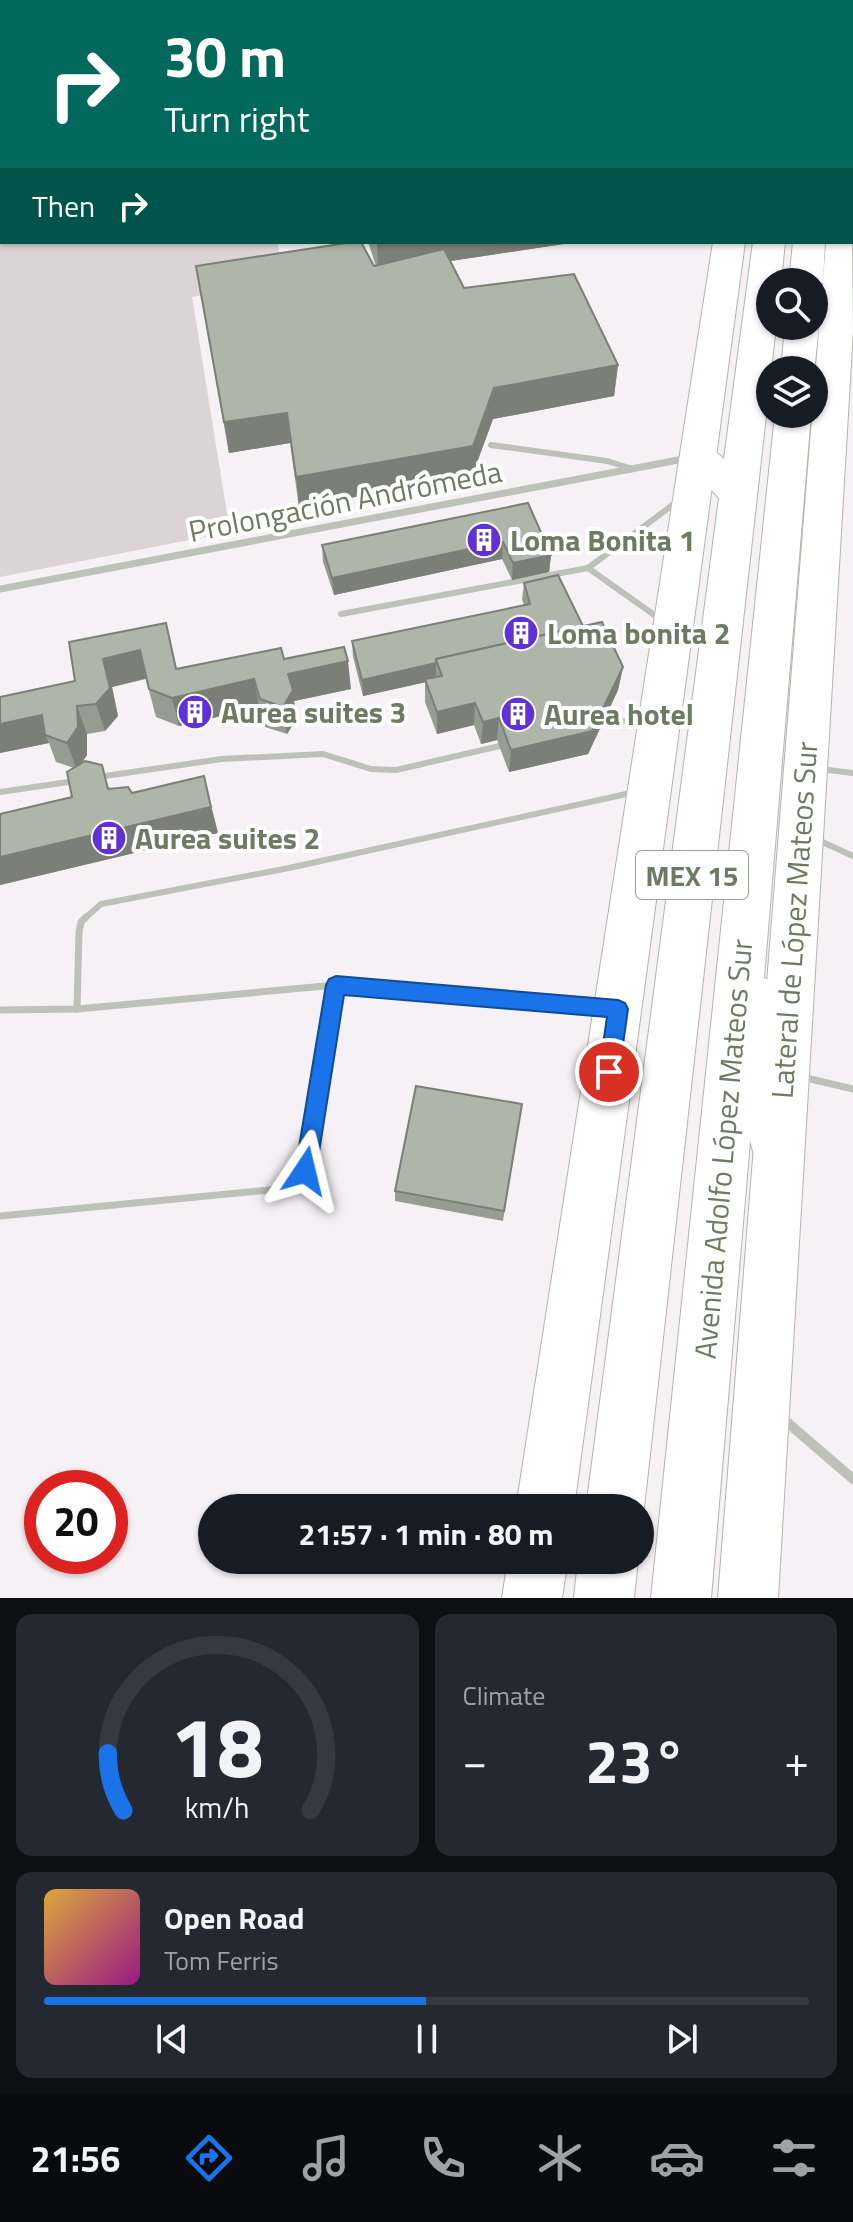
<!DOCTYPE html>
<meta charset="utf-8">
<style>
body{margin:0;font-family:"Titillium Web",sans-serif;background:#242831;color:#f1f3f6;height:100vh;display:flex;flex-direction:column;font-size:30px;white-space:nowrap}
*{box-sizing:border-box;margin:0}
p{font-size:26px;color:#9ea1a6}
.icon{flex:none;width:44px;height:44px;fill:none;stroke:currentColor;stroke-width:2;stroke-linecap:round;stroke-linejoin:round}
.map{position:relative;height:1598px;overflow:hidden}
.side{display:flex;flex-direction:column;gap:16px;padding:16px;background:#0d0f14;flex:1}
.side>*{flex:none}
.hud{position:absolute;left:0px;top:0px;width:854px;height:244px;box-shadow:0 2px 6px #0004;background:#00695c;color:#fff;overflow:hidden}
.fabs{position:absolute;left:756px;top:268px;display:grid;gap:16px}
.fabs a{display:grid;place-items:center;width:72px;height:72px;border-radius:50%;background:#171b24;box-shadow:0 2px 6px #0004;font-size:40px}
.speed{position:absolute;left:24px;top:1470px;display:flex;gap:16px;font-size:40px;font-weight:700;text-align:center}
.speed>*{display:grid;place-content:center;width:104px;height:104px;border-radius:50%;background:#171b24;box-shadow:0 2px 6px #0004;line-height:1}
.speed .limit{border:12px solid #d22;background:#fff;color:#111}
.pin{position:absolute;display:grid;place-items:center;width:68px;height:68px;color:#fff;margin:-34px;border:4px solid #fff;border-radius:50%;box-shadow:0 2px 8px #0007}
.me{position:absolute;width:88px;margin:-44px;rotate:10deg;stroke-linejoin:round;filter:drop-shadow(0 0 6px #0008)}
.turn{display:flex;align-items:center;gap:28px;height:168px;padding:0 32px;font-size:36px}
.turn .icon{width:104px;height:104px;stroke-width:2.5}
.turn b{display:block;font-size:56px;line-height:68px}
.then{display:flex;align-items:center;height:76px;padding:0 32px;background:#0003;gap:16px;font-size:30px}
.big{font-size:60px;font-weight:700;line-height:1.1}
.side .widget{flex:1;display:flex;flex-direction:column;justify-content:center;gap:12px;min-width:0;padding:0 28px;border-radius:16px;background:#242831}
.side .dial{align-items:center;gap:0}
.dial svg{height:208px;overflow:visible;fill:none;stroke:#363941;stroke-width:7;stroke-linecap:round;text-anchor:middle}
.dial text{fill:#f1f3f6;stroke:none}
.song{display:flex;align-items:center;gap:24px}
.cover{width:96px;height:96px;border-radius:12px;background:linear-gradient(135deg,hsl(40 70% 55%),hsl(310 70% 35%))}
.played{height:8px;border-radius:4px;background:linear-gradient(90deg,#1a73e8 50%,#363941 50%)}
.keys{display:flex;justify-content:space-around;direction:ltr}
.heat{display:flex;justify-content:space-between;align-items:center;font-size:44px;direction:ltr}
.side .tiles{flex:1;display:grid;gap:16px;grid-template-columns:1fr 1fr}
.widget:last-child{grid-column:span 2}
.trip{position:absolute;left:198px;top:1494px;width:456px;height:80px;border-radius:40px;background:#171b24;box-shadow:0 2px 6px #0004;font-weight:700;line-height:80px;text-align:center}
.tabs{display:flex;height:128px;justify-content:space-around;align-items:center;background:#090b0e;color:#9ea1a6}
.tabs .icon{width:56px;height:56px}
.tabs .on{color:#1a73e8}
.tabs b{font-size:36px;color:#f1f3f6}
.map>svg:first-child{display:block}
</style>
<div class="map">
<svg width="853" height="1598" viewBox="0 0 853 1598">
<rect width="100%" height="100%" fill="#f5f1f5"/>
<polygon fill="#dbd3d6" points="0,238 2,242 277,242 286,280 192,297 230,532 0,577"/>
<g fill="none" stroke-linecap="round" stroke-linejoin="round">
<defs>
<g id="secondary">
<polygon points="749,0 777,0 748,2"/>
<polygon points="853,103 853,130 852,130 852,103"/>
<rect x="852" y="152" width="1" height="18"/>
<polygon points="852,235 853,330 778,1598 718,1598 826,242 852,242"/>
<polygon points="713,242 745,242 574,1508 516,1508"/>
<polygon points="508,1560 568,1560 562,1598 502,1598"/>
</g>
<g id="primary">
<polygon points="767,0 795,0 796,2 768,2"/>
<polygon points="818,0 846,0 817,2"/>
<path d="M753,242H785L781,282H770V326H776L644,1508L640,1519V1508H586L719,498L680,456L685,447C703,442 711,447 724,459Z"/>
<polygon points="793,242 825,242 823,282 818,289 814,290 814,282 789,282"/>
<polygon points="814,318 819,326 814,372 814,370 781,370 785,326 814,326"/>
<polygon points="775,414 811,414 764,978 772,981 779,997 803,1153 795,1171 777,1178 759,1171 750,1141 711,1598 651,1598"/>
<polygon points="578,1560 638,1560 634,1598 574,1598"/>
</g>
</defs>
<use href="#secondary" stroke="#b1b6ac" stroke-width="2"/>
<use href="#primary" stroke="#b2b6ad" stroke-width="2"/>
<g stroke="#bdc1b9" stroke-width="6">
<polyline points="491,445 607,461 633,469"/>
<polyline points="588,568 660,619"/>
<polyline points="341,614 588,568 678,501"/>
<polyline points="594,727 645,717"/>
<polyline points="820,769 853,773"/>
<polyline points="98,777 222,759 323,754 371,769 396,770 504,745"/>
<polyline points="0,792 75,781"/>
<polyline points="818,840 853,856"/>
<polyline points="84,919 101,904 289,868 631,793"/>
</g>
<g stroke="#bdc1b9" stroke-width="7">
<polyline points="77,1009 79,932 81,922 86,917"/>
<polyline points="0,1010 77,1009 336,985 602,1008"/>
<polyline points="802,1077 853,1089"/>
<polyline points="0,1216 279,1189 299,1179 308,1160 336,985"/>
</g>
<polyline stroke="#bdc1b9" stroke-width="7" points="0,589 689,458"/>
<polyline stroke="#bdc1b9" stroke-width="10" points="781,1417 853,1479"/>
<use href="#secondary" fill="#fff" fill-rule="evenodd"/>
<use href="#primary" fill="#fff" fill-rule="evenodd"/>
</g>
<g fill="#979c92">
<polygon points="545,0 729,0 718,2 546,2"/>
<polygon points="368,242 577,242 450,261 464,288 618,365 614,396 493,419 472,476 299,507 290,443 229,453 201,297 376,266"/>
<polygon points="528,503 551,555 549,572 512,580 502,559 334,595 323,562 322,545"/>
<polygon points="524,583 583,626 623,667 618,690 588,754 509,772 497,740 481,744 474,725 437,734 425,702 425,682 363,696 353,657 352,641 524,605 522,600"/>
<polygon points="284,659 351,689 294,701 297,718 287,734 265,727 259,707 179,726 156,717 146,679 112,687 118,716 105,731 87,734 87,755 81,764 110,788 132,793 204,776 218,833 0,885 0,814 72,797 74,768 56,762 49,743 0,753 0,697 177,669"/>
<polygon points="522,1104 503,1221 395,1201 395,1191"/>
</g>
<g fill="#7b7f77">
<polygon points="377,242 577,242 378,272"/>
<polygon points="618,365 614,396 493,419 472,476 299,507 296,477 494,388"/>
<polygon points="287,413 290,443 229,453 224,422"/>
<polygon points="503,542 502,559 334,595 332,578"/>
<polygon points="551,555 549,572 512,580 513,563"/>
<polygon points="166,623 183,696 254,679 259,707 179,726 172,698"/>
<polygon points="140,650 147,678 112,687 118,716 105,731 96,704 103,659"/>
<polygon points="348,661 351,689 294,701 297,718 287,734 283,707 288,674"/>
<polygon points="436,663 436,680 363,696 362,680"/>
<polygon points="623,667 618,690 588,754 509,772 511,750"/>
<polygon points="475,703 474,725 437,734 437,712"/>
<polygon points="77,706 87,734 87,755 77,770 67,743"/>
<polygon points="42,715 45,735 49,743 0,753 0,724"/>
<polygon points="499,718 497,740 481,744 483,722"/>
<polygon points="211,807 218,833 0,885 0,857"/>
</g>
<g fill="#b0b5aa" stroke="#7b7f77" stroke-width="2">
<polygon points="273,0 336,0 336,2 219,2"/>
<polygon points="648,0 718,0 718,2 647,2"/>
<polygon points="353,242 361,242 374,266 444,249 464,288 574,274 618,365 494,388 473,446 296,477 287,413 224,422 196,266"/>
<polygon points="528,503 551,555 513,563 503,542 332,578 322,545"/>
<polygon points="558,575 583,626 436,659 436,663 362,680 352,641 530,604 524,583"/>
<polygon points="602,622 623,667 592,731 511,750 499,718 483,722 475,703 437,712 425,679 442,676 436,659"/>
<polygon points="166,623 176,669 281,648 284,659 344,647 348,661 288,674 293,690 283,707 260,699 254,679 172,698 149,689 140,650 103,659 110,688 96,704 77,706 78,727 67,743 45,735 42,715 0,724 0,697 75,681 69,642"/>
<polygon points="85,761 102,765 108,789 128,787 132,793 204,776 211,807 0,857 0,814 72,797 67,772"/>
<polygon points="416,1086 522,1104 504,1211 395,1191"/>
</g>
<polygon fill="#1a73e8" stroke="#114b97" stroke-width="2" points="336,976 618,1000 625,1003 628,1009 619,1072 616,1078 609,1081 602,1078 599,1072 607,1017 344,995 316,1171 313,1178 305,1182 298,1178 295,1171 326,985 329,979"/>
<defs>
<symbol id="building-disc" viewBox="-11 -11 22 22"><circle r="9.5" fill="#5f31d6" stroke="#fff"/><path d="M-4-6H4V6H1V3H-1V6H-4ZM-2.5-4.3h1.7v1.8h-1.7ZM.8-4.3h1.7v1.8H.8ZM-2.5-1h1.7V.8h-1.7ZM.8-1h1.7V.8H.8Z" fill="#fff"/></symbol>
</defs>
<g fill-rule="evenodd">
<use href="#building-disc" x="464" y="520" width="40" height="40"/>
<use href="#building-disc" x="501" y="613" width="40" height="40"/>
<use href="#building-disc" x="175" y="692" width="40" height="40"/>
<use href="#building-disc" x="498" y="694" width="40" height="40"/>
<use href="#building-disc" x="89" y="818" width="40" height="40"/>
</g>
<g text-anchor="middle" dominant-baseline="central" stroke-width="8" stroke-linejoin="round" paint-order="stroke">
<rect fill="#fff" stroke="#9aa291" stroke-width="2" x="636" y="851" width="112" height="48" rx="6"/>
<g font-size="28" font-weight="bold" fill="#6e7a62">
<text x="692" y="875">MEX 15</text>
</g>
<g font-size="30" fill="#6e7a62" stroke="#fff">
<text transform="translate(345 501) rotate(-11)">Prolongación Andrómeda</text>
<text transform="translate(794 920) rotate(-86)">Lateral de López Mateos Sur</text>
<text transform="translate(723 1149) rotate(-85)">Avenida Adolfo López Mateos Sur</text>
</g>
<g font-size="30" font-weight="bold" fill="#6e7a62" stroke="#fff" text-anchor="start">
<text x="510" y="540">Loma Bonita 1</text>
<text x="547" y="633">Loma bonita 2</text>
<text x="221" y="712">Aurea suites 3</text>
<text x="544" y="714">Aurea hotel</text>
<text x="135" y="838">Aurea suites 2</text>
</g>
</g>
</svg>
<div class="fabs">
<a><svg class="icon" aria-label="search" viewBox="0 0 24 24"><circle cx="10" cy="10" r="6"/><path d="M15 15l6 6"/></svg></a>
<a><svg class="icon" aria-label="layers" viewBox="0 0 24 24"><path d="M12 4l9 5-9 5-9-5zM3 14l9 5 9-5"/></svg></a>
</div>
<div class="speed"><div class="limit">20</div></div>
<div class="pin" style="left:609px;top:1072px;background:#d93025"><svg class="icon" aria-label="arrive" viewBox="0 0 24 24"><path d="M6 21V4h12l-3 4 3 4H6"/></svg></div>
<svg class="me" style="left:305px;top:1171px" viewBox="-20 -20 40 40"><path d="M0-17L14 15 0 8-14 15z" fill="#1a73e8" stroke="#fff" stroke-width="4"/></svg>
<div class="trip">21:57 · 1 min · 80 m</div>
<div class="hud">
<div class="turn"><svg class="icon" aria-label="right" viewBox="0 0 24 24"><path d="M7 20v-9h11M14 6l5 5-5 5"/></svg><div><b>30 m</b>Turn right</div></div>
<div class="then">Then<svg class="icon" aria-label="right" viewBox="0 0 24 24"><path d="M7 20v-9h11M14 6l5 5-5 5"/></svg></div>
</div>
</div>
<section class="side">
<div class="tiles">
<div class="widget dial"><svg viewBox="0 0 100 80">
<path d="M14 69A42 42 0 1 1 86 69"/>
<path d="M14 69A42 42 0 0 1 8 47" stroke="#1a73e8"/>
<text x="50" y="56" font-size="32" font-weight="700">18</text>
<text x="50" y="72" font-size="11">km/h</text>
</svg></div>
<div class="widget"><p>Climate</p>
<div class="heat"><a>−</a><b class="big">23°</b><a>+</a></div>
</div>
<div class="widget">
<div class="song"><i class="cover"></i><div><b>Open Road</b><p>Tom Ferris</p></div></div>
<div class="played"></div>
<div class="keys"><svg class="icon" aria-label="previous" viewBox="0 0 24 24"><path d="M18 5L8 12l10 7zM5 5v14"/></svg><svg class="icon" aria-label="pause" viewBox="0 0 24 24"><path d="M8 5v14M16 5v14"/></svg><svg class="icon" aria-label="next" viewBox="0 0 24 24"><path d="M6 5l10 7-10 7zM19 5v14"/></svg></div>
</div>
</div>
</section>
<nav class="tabs">
<b>21:56</b>
<svg class="icon on" aria-label="directions" viewBox="0 0 24 24"><path d="M12 3l9 9-9 9-9-9zM9 14v-3h6M13 9l2 2-2 2"/></svg>
<svg class="icon" aria-label="music" viewBox="0 0 24 24"><path d="M9 18V5l10-2v13"/><circle cx="6" cy="18" r="3"/><circle cx="16" cy="16" r="3"/></svg>
<svg class="icon" aria-label="phone" viewBox="0 0 24 24"><path d="M5 4h4l2 5-3 2q2 4 5 5l2-3 5 2v4C11 20 4 13 5 4z"/></svg>
<svg class="icon" aria-label="climate" viewBox="0 0 24 24"><path d="M12 3v18M4 7l16 10M4 17L20 7"/></svg>
<svg class="icon" aria-label="car" viewBox="0 0 24 24"><path d="M5 17H2v-5l4-1 3-4h7l3 4 3 1v5h-3M9 17h6M6 11h13"/><circle cx="7" cy="17" r="2"/><circle cx="17" cy="17" r="2"/></svg>
<svg class="icon" aria-label="filters" viewBox="0 0 24 24"><path d="M4 7h16M4 17h16"/><circle cx="9" cy="7" r="2"/><circle cx="15" cy="17" r="2"/></svg>
</nav>
